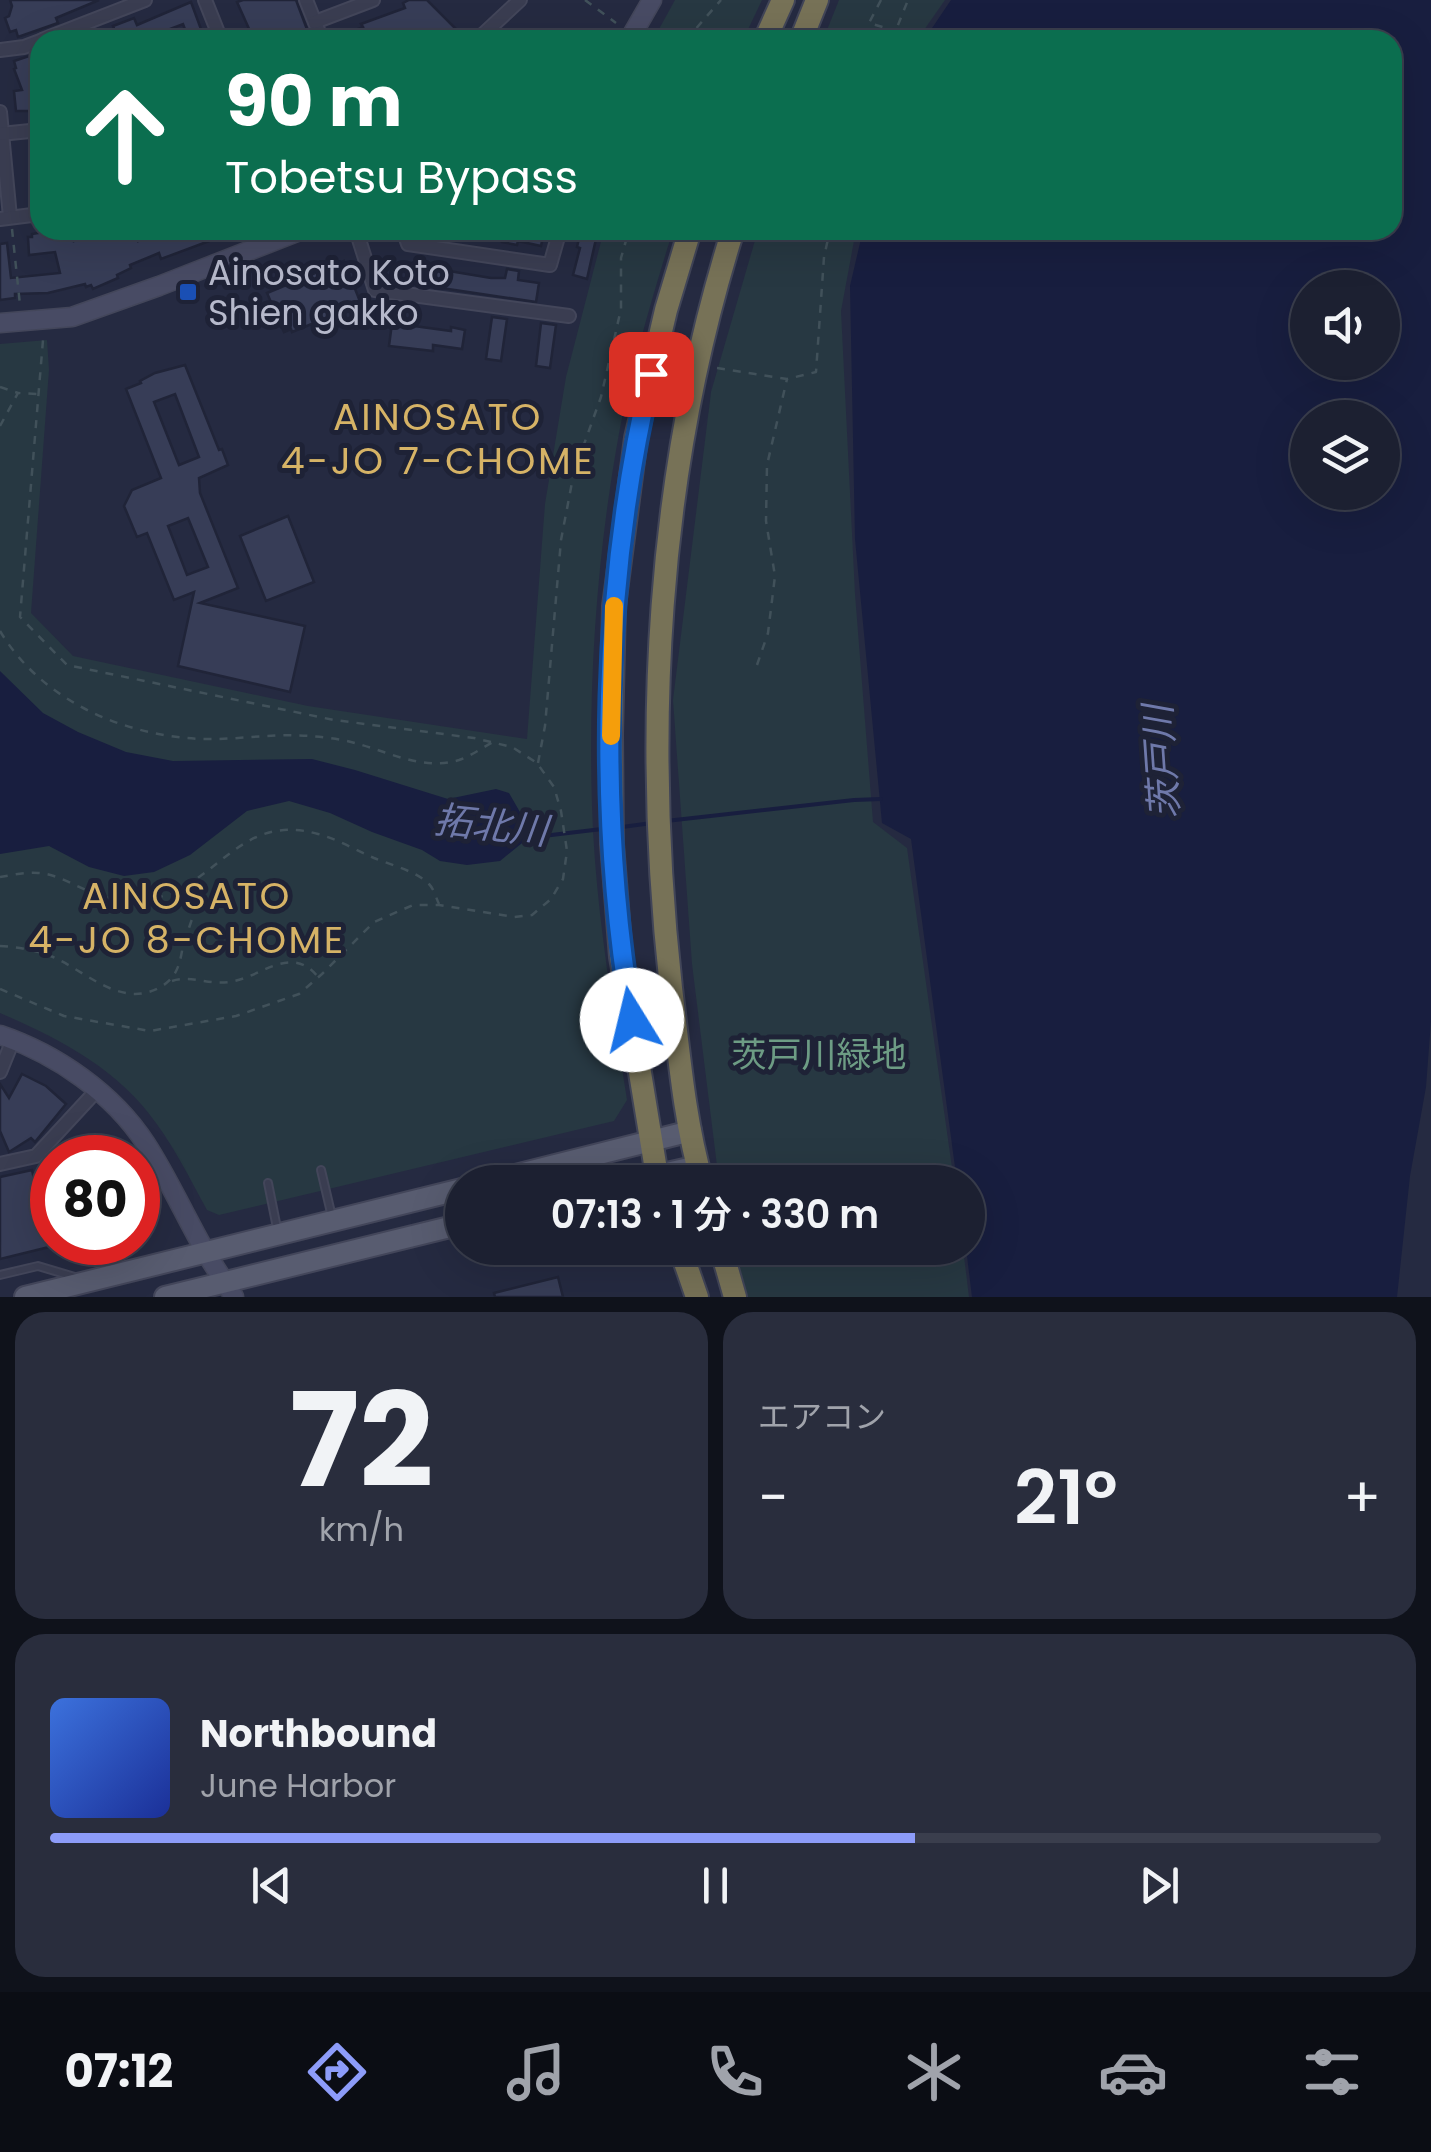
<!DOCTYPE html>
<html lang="ja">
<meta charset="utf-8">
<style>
body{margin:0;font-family:Poppins,"Noto Sans JP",sans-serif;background:#292d3d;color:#f1f3f6;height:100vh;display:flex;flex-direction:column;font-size:38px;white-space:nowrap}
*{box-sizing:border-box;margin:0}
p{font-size:32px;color:#a0a3ab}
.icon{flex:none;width:55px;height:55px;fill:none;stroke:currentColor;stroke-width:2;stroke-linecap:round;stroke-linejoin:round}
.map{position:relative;height:1297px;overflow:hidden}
.sheet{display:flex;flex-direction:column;gap:15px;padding:15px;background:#0f121b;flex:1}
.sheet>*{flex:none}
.guide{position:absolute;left:30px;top:30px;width:1372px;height:210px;border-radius:30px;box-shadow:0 10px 40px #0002,0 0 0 2px #3a3e4d;background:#0b6e4f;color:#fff;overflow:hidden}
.controls{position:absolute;left:1290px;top:270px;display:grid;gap:20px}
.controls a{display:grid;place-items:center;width:110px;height:110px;border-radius:50%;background:#1c2031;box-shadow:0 10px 40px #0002,0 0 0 2px #3a3e4d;font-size:50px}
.speed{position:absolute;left:30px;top:1135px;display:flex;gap:20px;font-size:50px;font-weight:700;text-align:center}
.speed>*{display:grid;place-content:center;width:130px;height:130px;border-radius:50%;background:#1c2031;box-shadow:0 10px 40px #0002,0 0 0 2px #3a3e4d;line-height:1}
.speed .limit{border:15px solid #d22;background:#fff;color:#111}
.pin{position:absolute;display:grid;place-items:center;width:85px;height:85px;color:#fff;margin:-42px;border-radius:20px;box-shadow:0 5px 15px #0006}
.me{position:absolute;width:110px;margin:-55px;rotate:351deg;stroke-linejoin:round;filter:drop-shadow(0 0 8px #0008)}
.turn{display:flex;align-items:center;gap:35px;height:210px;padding:0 30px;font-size:45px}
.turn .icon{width:130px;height:130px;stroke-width:2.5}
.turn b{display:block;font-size:70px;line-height:85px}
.big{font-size:75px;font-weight:600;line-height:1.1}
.sheet .widget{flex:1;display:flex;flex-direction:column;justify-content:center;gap:15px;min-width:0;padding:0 35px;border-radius:30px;background:#292d3d}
.sheet .dial{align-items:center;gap:0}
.dial b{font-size:130px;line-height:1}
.song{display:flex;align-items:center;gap:30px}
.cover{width:120px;height:120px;border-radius:15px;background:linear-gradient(135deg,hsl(220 70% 55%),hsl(230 70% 35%))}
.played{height:10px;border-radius:5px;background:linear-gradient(90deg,#8d9cf9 65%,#3a3e4d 65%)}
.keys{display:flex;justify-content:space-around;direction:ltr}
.heat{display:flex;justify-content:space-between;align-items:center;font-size:55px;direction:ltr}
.sheet .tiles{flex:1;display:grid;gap:15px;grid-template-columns:1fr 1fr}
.widget:last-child{grid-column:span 2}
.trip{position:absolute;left:445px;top:1165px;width:540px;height:100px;border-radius:50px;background:#1c2031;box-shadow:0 10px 40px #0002,0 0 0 2px #3a3e4d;font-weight:600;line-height:100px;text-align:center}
.dock{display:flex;height:160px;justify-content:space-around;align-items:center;background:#0b0d14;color:#a0a3ab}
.dock .icon{width:70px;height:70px}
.dock .active{color:#8d9cf9}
.dock b{font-size:45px;color:#f1f3f6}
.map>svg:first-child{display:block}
</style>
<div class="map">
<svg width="1431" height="1297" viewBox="0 0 1431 1297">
<rect width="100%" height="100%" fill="#252a41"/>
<g fill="#273842">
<polygon points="675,0 762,0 743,40 653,40"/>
<polygon points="839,0 945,0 917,40 823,40"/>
<path d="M604,230H673C653,295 633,361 620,428C597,552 588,680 592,806C595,905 612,1003 627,1100L614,1121L219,1215L207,1210C191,1181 176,1150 156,1123C118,1069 60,1039 0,1013V344L47,340L49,370L31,613L73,656L308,706L527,739L545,504L566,377Z"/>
<polygon points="758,230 856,230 841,311 855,594 873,822 907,848 954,1182 719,1182 692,964 673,700 711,392"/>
<polygon points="734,1248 963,1248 969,1297 748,1297"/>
</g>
<g fill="#181e3f" fill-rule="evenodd">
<path d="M951,0H1431V1021L1426,1087L1410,1176L1397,1297H972L966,1248L968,1182H957L911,839L882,823L855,539L850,286L863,230H1392V40H924ZM1308,288H1382V362H1308ZM1308,418H1382V492H1308Z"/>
<polygon points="0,671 43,713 78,732 126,752 173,761 312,759 355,770 448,799 496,789 509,793 528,826 527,839 500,861 467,865 440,861 422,850 372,832 330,813 289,801 247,811 190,855 154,872 124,876 89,867 49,846 0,854"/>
</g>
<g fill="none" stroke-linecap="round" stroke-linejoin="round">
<g stroke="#181e3f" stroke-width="4">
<polyline points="666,821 854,800 881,799"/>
<polyline points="622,827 652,823"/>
<polyline points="522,832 543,836 602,829"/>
</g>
</g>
<g fill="#373d57" stroke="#202438" stroke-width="2.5" fill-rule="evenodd">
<polygon points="10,0 99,0 56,18 58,23 18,37 16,30 10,32 5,18 9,16 12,6"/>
<polygon points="243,0 296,0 311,40 277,40 276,36 266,40 254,40 237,2"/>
<polygon points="409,0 427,0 467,40 396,40 395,33 379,40 332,40 363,27 361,24 405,8 403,3"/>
<polygon points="191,2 205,40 189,40 183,24 141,40 94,40 115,31 113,26 134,18 137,25"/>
<polygon points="29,56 38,81 31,84 34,113 31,114 30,111 16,111 14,91 22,90 14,69 16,68 14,61"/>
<polygon points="44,230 73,230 74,241 102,230 134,230 138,241 159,232 162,238 185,230 236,231 161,259 159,253 130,265 131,268 117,275 118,278 93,289 91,285 86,287 85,284 48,293 15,294 15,298 0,300 0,244 7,243 11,278 60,273 55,252 29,255 28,237 32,237 32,234 44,232"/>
<polygon points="491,230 537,230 544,232 541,246 518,241 517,245 502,242 503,237 491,234"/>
<polygon points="581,230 598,230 587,279 573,275 580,248 577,247"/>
<polygon points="344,261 361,304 292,332 291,329 284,332 267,293"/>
<polygon points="431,268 491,278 505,278 507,269 519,271 518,280 539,283 536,302 428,286"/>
<polygon points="492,317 507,319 501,361 486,359"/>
<polygon points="392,323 451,331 451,327 465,330 462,349 433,345 433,351 389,346"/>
<polygon points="541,323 556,325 550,368 536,366"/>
<path d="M185,365L219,450L222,449L228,465L199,478L200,493L238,588L200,603L305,626L290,692L178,666L194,592L174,600L147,533L137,537L124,506L132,490L161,478L126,389L141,383L140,381L155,373ZM175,394L199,457L179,465L154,402ZM188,518L208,567L187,575L168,526Z"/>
<polygon points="288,516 314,582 266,601 240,536"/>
<polygon points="22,1074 46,1086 66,1104 35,1142 31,1138 9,1152 0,1131 0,1084 9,1098"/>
<polygon points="32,1170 49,1247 0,1259 0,1177"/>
<polygon points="558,1277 563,1297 495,1297 494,1293"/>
</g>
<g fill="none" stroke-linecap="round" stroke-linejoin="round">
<defs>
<g id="lane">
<polyline points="321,1170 332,1217"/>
<polyline points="268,1183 277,1228"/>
<polyline points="0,1275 38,1266 78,1278"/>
</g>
<g id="street">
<polyline points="205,0 221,40"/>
<polyline points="306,0 322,40"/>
<polyline points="315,22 373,0"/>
<polyline points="42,40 145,0"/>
<polyline points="477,40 520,0"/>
<polyline points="0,50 24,47 40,41"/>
<polyline points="0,112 10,217"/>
<polyline points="0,134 40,130"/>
<polyline points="0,219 40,214"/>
<polyline points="356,230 375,290 569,316"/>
<polyline points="403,230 408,244 550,265 560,230"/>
<polyline points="0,1072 13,1040"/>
<polyline points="0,1164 36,1156 97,1090"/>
</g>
<g id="secondary">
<polyline points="629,40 652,0"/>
<polyline points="0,323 72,317 159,286 302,230"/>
<path d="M0,1035C56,1054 113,1093 146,1144C168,1178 185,1216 205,1251C214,1267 225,1282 234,1297"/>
</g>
<g id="primary">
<polyline points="487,1182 691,1131"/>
<polyline points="627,1182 698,1166"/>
<polyline points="25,1297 462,1189"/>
<polyline points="165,1297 462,1224"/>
</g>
<g id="highway">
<polyline points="765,40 783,0"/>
<polyline points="801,40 817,0"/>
<polyline points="658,1182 621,957 612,844 611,734 614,606 636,438 666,310 690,230"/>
<path d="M702,1182C684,1119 679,1053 671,988C643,735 656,474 733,230"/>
<polyline points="680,1248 697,1297"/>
<polyline points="721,1248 735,1297"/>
</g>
</defs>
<use href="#lane" stroke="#43465a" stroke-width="10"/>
<use href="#street" stroke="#43465a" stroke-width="16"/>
<use href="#secondary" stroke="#43465a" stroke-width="21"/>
<use href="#primary" stroke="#43465a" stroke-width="24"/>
<use href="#highway" stroke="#414558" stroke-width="26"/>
<g stroke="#41515a" stroke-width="2.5" stroke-dasharray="8 8" stroke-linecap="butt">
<polyline points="585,0 616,23"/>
<polyline points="881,0 869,23 896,31"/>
<polyline points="686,40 721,0"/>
<polyline points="892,40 908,0"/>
<polyline points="12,229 20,305"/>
<polyline points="717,368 787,379 816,372 824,257 830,230"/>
<polyline points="0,387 18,393"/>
<polyline points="0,426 18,393 37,394"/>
<path d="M0,631C41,700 123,736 202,739C238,740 273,733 309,736C324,737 340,739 355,743C389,752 423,771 459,760C471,756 482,748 493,742"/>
<polyline points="757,665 768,633 775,576 766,521 767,465 787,379"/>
<polyline points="538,763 545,726 561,540 574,472 601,397 621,309 621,258 629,230"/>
<path d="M0,877C12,875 26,872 38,873C58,874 77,887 95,894C109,899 125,901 140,900C215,896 234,810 318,834C337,839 356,850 374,858C391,865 416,871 429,884C434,889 436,898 439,904"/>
<path d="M0,946C18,947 36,950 53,957C87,972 120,1008 159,988C175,979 179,968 182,951C184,938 198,908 196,899C196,897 192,886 191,884"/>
<path d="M172,981C191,975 209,985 229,982C261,978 291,943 318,977"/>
<polyline points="0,989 64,1016 150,1031 236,1016 299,994 322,974 374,922 413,905 439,905 514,917 532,915 551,899 563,879 567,851 561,811 554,787 537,763 512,747 474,738 334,720 67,665 20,617 43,340"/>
</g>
<use href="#lane" stroke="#3a3d51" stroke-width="6"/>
<use href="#street" stroke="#3a3d51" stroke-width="12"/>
<use href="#secondary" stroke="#484b64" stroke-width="18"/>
<use href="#primary" stroke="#585c70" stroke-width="20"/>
<use href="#highway" stroke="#777257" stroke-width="22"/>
</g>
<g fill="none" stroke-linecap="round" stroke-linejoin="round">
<defs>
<path id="route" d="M632,1020C597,811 602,581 651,374"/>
</defs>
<use href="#route" stroke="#114b97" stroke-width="25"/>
<use href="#route" stroke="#1a73e8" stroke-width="18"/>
<polyline stroke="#f59e0b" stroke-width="18" points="611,736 614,606"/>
</g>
<rect fill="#1a4fb4" stroke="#1e2236" stroke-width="4" x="178" y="282" width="20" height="20" rx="5"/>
<g text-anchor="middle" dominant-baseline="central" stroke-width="10" stroke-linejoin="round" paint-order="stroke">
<g font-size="35" fill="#b6b9cb" stroke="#1e2236" text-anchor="start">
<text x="208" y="272">Ainosato Koto<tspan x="208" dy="40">Shien gakko</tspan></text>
</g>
<g font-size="35" fill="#6d9c84" stroke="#1e2236">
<text x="819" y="1054">茨戸川緑地</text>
</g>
<g font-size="38" letter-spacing="2.5" fill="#d6b366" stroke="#1e2236">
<text x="438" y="416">AINOSATO<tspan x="438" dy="44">4-JO 7-CHOME</tspan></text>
<text x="187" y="895">AINOSATO<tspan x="187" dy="44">4-JO 8-CHOME</tspan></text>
</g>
<g font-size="38" font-style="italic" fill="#6f79aa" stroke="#1e2236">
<text transform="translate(1161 762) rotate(-94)">茨戸川</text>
<text transform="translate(491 825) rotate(6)">拓北川</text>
</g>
</g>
</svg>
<div class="controls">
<a><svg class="icon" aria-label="sound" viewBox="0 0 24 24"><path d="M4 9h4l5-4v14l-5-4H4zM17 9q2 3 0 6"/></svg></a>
<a><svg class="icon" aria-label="layers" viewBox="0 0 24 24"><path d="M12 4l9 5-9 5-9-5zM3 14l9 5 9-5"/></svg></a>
</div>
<div class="speed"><div class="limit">80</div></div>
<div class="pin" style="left:651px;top:374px;background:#d93025"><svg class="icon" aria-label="arrive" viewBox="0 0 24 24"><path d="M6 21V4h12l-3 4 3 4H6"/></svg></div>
<svg class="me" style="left:632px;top:1020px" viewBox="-20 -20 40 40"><circle r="19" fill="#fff"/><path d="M0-13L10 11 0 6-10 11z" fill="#1a73e8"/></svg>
<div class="trip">07:13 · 1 分 · 330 m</div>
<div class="guide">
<div class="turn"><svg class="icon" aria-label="ahead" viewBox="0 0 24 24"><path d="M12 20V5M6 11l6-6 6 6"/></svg><div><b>90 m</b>Tobetsu Bypass</div></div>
</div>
</div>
<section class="sheet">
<div class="tiles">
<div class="widget dial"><b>72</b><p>km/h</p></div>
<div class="widget"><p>エアコン</p>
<div class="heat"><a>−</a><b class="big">21°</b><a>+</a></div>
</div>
<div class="widget">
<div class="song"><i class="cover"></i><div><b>Northbound</b><p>June Harbor</p></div></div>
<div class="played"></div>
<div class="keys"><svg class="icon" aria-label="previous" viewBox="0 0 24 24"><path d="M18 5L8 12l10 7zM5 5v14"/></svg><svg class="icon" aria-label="pause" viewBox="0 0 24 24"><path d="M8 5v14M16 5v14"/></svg><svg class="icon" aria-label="next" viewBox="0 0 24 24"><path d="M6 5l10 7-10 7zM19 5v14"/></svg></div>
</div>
</div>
</section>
<nav class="dock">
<b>07:12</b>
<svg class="icon active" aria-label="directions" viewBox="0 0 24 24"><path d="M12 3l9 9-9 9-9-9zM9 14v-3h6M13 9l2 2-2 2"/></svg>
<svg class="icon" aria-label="music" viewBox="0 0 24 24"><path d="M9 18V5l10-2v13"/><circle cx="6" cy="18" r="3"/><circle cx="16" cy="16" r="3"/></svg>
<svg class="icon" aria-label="phone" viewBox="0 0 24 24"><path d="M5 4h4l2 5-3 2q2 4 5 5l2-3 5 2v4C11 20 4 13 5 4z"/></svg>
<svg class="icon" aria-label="climate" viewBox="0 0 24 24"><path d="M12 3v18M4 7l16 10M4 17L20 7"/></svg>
<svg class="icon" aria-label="car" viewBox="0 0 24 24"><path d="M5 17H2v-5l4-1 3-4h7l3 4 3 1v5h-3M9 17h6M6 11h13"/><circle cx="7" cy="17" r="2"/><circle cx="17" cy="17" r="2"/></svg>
<svg class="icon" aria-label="filters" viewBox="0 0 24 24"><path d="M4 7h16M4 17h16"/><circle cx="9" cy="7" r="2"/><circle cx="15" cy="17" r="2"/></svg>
</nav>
